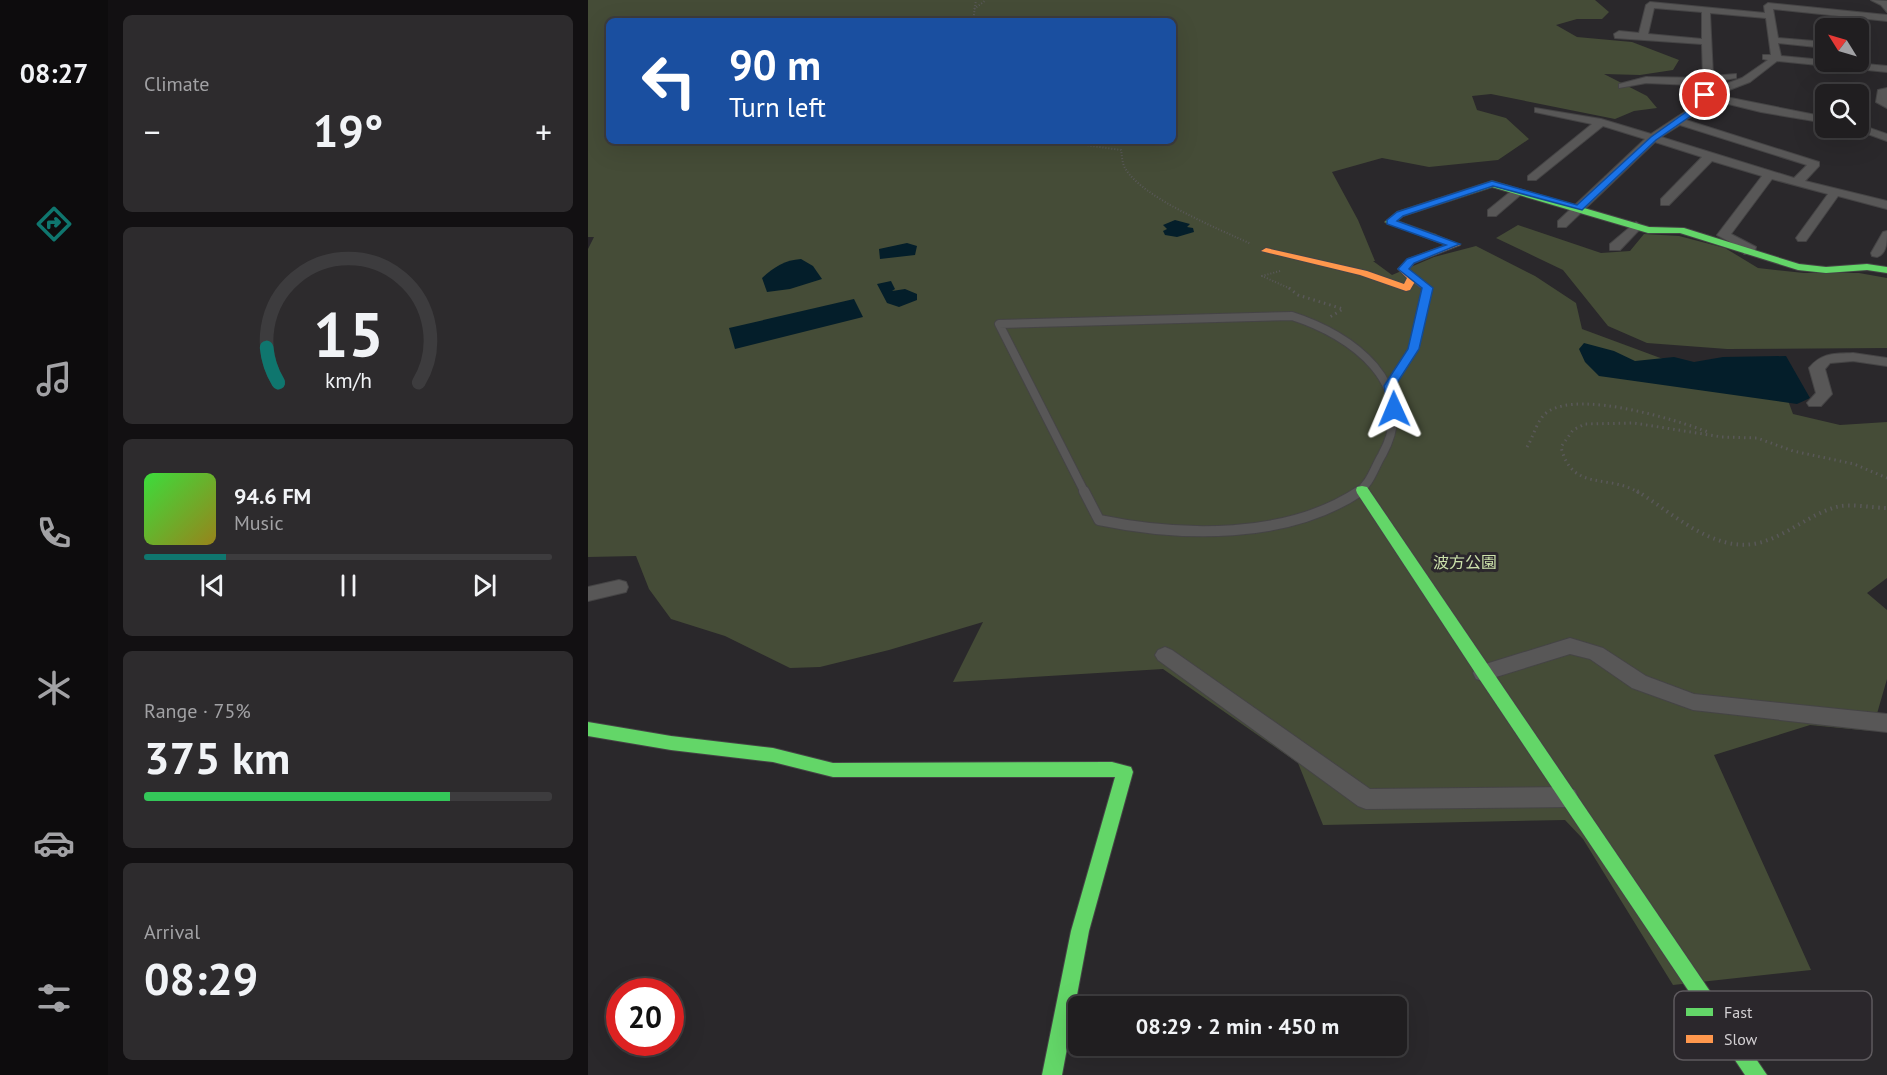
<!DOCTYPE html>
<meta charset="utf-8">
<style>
body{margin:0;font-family:"PT Sans","Noto Sans JP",sans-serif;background:#2d2b2d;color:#f1f3f6;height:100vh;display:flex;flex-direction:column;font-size:22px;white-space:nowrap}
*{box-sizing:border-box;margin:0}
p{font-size:20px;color:#a2a2a5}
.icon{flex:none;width:33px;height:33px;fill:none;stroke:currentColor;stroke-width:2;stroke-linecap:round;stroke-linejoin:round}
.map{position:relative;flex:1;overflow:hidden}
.sheet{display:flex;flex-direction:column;gap:15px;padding:15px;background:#121012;width:480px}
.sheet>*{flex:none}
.hud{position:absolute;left:18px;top:18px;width:570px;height:126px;border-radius:9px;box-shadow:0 6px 24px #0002,0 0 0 2px #3d3c3e;background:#1a4fa0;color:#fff;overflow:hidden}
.needle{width:39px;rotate:307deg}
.fabs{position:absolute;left:1227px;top:18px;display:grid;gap:12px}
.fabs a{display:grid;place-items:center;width:54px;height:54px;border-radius:9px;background:#201e20;box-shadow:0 6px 24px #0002,0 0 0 2px #3d3c3e;font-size:30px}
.speed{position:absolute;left:18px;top:978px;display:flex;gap:12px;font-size:30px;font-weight:700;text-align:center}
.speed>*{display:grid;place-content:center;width:78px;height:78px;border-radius:50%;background:#201e20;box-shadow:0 6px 24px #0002,0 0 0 2px #3d3c3e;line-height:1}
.speed .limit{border:9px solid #d22;background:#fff;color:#111}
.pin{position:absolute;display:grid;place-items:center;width:51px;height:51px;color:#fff;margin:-26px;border:3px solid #fff;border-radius:50%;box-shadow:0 2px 6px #0007}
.me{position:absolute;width:66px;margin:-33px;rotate:359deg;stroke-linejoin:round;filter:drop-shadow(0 0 4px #0008)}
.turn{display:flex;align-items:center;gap:21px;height:126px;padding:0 24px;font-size:27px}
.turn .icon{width:78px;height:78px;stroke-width:2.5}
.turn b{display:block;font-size:42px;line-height:51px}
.big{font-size:45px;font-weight:800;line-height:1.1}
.sheet .tile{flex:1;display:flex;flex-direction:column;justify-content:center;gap:9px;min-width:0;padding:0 21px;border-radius:9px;background:#2d2b2d}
.sheet .dial{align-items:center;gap:0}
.dial svg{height:156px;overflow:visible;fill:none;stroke:#3d3c3e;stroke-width:7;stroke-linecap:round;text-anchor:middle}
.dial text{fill:#f1f3f6;stroke:none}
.song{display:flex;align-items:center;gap:18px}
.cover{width:72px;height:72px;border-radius:9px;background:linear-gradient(135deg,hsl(120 70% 55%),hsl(50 70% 35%))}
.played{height:6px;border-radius:3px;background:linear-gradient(90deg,#0f766e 20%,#3d3c3e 20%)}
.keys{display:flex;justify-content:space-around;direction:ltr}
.heat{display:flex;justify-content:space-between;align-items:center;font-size:33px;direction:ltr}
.charge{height:9px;border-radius:4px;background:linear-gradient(90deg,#34c759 75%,#3d3c3e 0)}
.trip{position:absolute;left:480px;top:996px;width:339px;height:60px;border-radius:9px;background:#201e20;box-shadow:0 6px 24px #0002,0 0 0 2px #3d3c3e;font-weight:800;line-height:60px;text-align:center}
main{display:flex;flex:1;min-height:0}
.tabs{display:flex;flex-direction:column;width:108px;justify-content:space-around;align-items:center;background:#0d0c0d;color:#a2a2a5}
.tabs .icon{width:42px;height:42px}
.tabs .active{color:#0f766e}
.tabs b{font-size:27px;color:#f1f3f6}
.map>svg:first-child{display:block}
</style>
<main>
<nav class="tabs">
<b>08:27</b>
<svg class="icon active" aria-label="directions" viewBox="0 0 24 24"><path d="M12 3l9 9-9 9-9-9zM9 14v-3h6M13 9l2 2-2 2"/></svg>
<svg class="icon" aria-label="music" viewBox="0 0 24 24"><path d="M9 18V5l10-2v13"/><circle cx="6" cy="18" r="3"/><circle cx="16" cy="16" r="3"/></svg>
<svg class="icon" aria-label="phone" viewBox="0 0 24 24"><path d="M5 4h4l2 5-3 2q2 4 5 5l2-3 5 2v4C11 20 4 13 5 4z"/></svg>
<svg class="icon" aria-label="climate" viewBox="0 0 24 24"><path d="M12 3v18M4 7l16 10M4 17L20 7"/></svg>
<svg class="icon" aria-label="car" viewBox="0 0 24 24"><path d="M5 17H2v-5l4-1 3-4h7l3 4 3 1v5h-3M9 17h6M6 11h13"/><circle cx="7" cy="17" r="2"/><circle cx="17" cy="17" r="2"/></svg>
<svg class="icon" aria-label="filters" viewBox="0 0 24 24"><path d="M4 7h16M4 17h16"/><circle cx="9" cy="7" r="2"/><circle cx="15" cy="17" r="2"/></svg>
</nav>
<section class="sheet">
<div class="tile"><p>Climate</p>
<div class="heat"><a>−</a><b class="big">19°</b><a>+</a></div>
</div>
<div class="tile dial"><svg viewBox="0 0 100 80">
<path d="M14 69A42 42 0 1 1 86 69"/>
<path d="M14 69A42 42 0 0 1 8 51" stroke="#0f766e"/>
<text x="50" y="56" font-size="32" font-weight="700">15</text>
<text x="50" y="72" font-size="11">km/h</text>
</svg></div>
<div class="tile">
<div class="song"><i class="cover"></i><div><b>94.6 FM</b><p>Music</p></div></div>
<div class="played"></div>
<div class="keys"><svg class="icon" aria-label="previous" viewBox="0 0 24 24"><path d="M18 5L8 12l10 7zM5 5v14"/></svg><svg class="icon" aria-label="pause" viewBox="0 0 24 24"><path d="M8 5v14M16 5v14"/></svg><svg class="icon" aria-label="next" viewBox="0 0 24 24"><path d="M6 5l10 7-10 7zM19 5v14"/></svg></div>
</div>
<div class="tile"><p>Range · 75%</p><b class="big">375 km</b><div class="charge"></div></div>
<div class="tile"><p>Arrival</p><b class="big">08:29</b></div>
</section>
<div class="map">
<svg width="1299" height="1075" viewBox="0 0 1299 1075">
<rect width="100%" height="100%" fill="#2a282b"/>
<g fill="#454c37" fill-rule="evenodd">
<path d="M0,0H1007L1021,12L1014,19H989L968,25L989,37L1044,42L1091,60L1085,70L1052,75L1016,74L1059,96L1069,108L1046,111L1027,119L903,94L884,96L889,110L918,118L941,139L910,160L841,167L794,158L744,172L770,220L787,261H785L804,275L846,257L888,246L947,276L988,303L994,329L1094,366L1185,360L1205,414L1252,425L1299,422V578L1279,593L1299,610V679L1284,731L1222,725L1126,755L1223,970L1085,985L995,839L977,820L735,825L710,763L575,669L365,682L395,622L301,650L232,667L202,668L137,636L83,619L61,589L48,556L0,557V249L6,237H0ZM21,21H585V141H21Z"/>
<polygon points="930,225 1013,253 1042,251 1056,234 1091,236 1137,248 1170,268 1216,273 1271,273 1299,278 1299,348 1139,349 1059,343 1020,326 975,270 908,238"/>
</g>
<g fill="#041e2a">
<polygon points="587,220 602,224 599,227 605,228 606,232 589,237 577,235 575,231 579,229 575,225"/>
<polygon points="319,243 329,246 327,255 292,259 291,249"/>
<path d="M213,259L225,266L234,279L202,289L179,292L174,278C186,267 197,260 213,259Z"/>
<polygon points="303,281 307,289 304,291 317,289 329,294 329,300 311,307 299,303 289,284"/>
<polygon points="266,299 275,317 147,349 141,328"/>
<polygon points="996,343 1026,351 1047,361 1086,357 1106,362 1135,357 1198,356 1222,398 1209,404 1011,376 997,362 991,349"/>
</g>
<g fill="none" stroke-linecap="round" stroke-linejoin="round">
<defs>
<polyline id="lane-far2" points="824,278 839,289"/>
<g id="lane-far1">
<polyline points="801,386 825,349 838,288"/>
<path d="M497,493L411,324L704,316C764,335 833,385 794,455C786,468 783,483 769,493"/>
</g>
<path id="lane" d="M496,491L511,520C593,537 699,540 772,491"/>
<g id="street">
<polygon points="1283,0 1299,1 1299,12 1293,5"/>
<path d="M1062,2L1177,13L1176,6L1180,3L1299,15V21L1185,9L1190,38L1238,42V48L1190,43L1193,56L1299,66V72L1189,61L1162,82L1128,95L1238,117V123L1173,112L1120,99L1112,111L1098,120L1231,162V166L1217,181L1299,201V209L1250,196L1218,241H1210L1208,238L1240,194L1184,179L1143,234L1168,247L1166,254H1156L1155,249L1129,235L1174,176L1124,161L1081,205H1073V199L1114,157L1067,142L978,227H970V221L1057,139L1015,126L948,180H940V176L1004,124L947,112V108L1013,119L1063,134L1104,107L1113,93L1154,78L1180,60L1175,59V55H1183L1178,18L1122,13L1125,76L1148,74V78L1105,85L1058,83L1031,88V84L1058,77L1115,78L1114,44L1027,38L1026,34L1031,31L1051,33L1058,5ZM1066,8L1114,12V39L1060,34ZM1092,125L1219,165L1206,178L1073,137Z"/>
<polygon points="1299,88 1299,108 1288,102 1290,90"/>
<polygon points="1270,124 1299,134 1299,141 1266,129 1265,128 1270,128"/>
<polygon points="927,188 937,191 908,216 900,216 900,210"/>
<polygon points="1048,222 1054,226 1052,229 1032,250 1022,250 1022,244"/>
<path d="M1299,231C1299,241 1299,254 1289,257L1284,256L1283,253L1295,232Z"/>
<path d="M1265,353L1299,358V366L1265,361L1242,363L1237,369L1244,394L1233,406H1221L1219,403L1228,393L1221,368C1234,352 1247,354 1265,353Z"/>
<polygon points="31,580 38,582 40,587 38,592 0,601 0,587"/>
<polygon points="982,638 1015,648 1058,676 1106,694 1299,714 1299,732 1105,710 1044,688 1002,659 982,654 895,681 888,679 885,673 888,667"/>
<polygon points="577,647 584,650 782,789 979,787 987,790 990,797 987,804 979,807 778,809 770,806 570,660 567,655 570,650"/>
</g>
<g id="fast">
<polygon points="904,181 1061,227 1096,228 1211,264 1238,267 1279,264 1299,267 1299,273 1279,270 1238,273 1210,270 1092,233 1060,233 904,187 815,216 809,221 848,235 848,239 842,239 797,222 809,212"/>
<polygon points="774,486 779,487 1179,1075 1157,1075 890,677 769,493 768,490 769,487"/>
<polygon points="0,722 83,736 185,748 245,763 524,762 543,767 545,772 501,931 474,1075 454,1075 483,931 527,777 245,777 185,762 83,750 0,736"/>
</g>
<polygon id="slow" points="845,234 872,245 826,263 821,269 829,278 822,290 818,291 772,275 673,251 678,248 779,271 816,284 819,278 810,269 820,259 858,245 842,239 842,235"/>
</defs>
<use href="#lane-far2" stroke="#454445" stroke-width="8"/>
<use href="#lane-far1" stroke="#454445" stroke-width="10"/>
<use href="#lane" stroke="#454445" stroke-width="12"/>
<use href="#street" stroke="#454445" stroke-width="2"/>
<use href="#fast" stroke="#454445" stroke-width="2"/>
<use href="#slow" stroke="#454445" stroke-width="2"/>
<g stroke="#595858" stroke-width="2" stroke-dasharray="1 2" stroke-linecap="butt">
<polyline points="386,9 398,0"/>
<polyline points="385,21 388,0"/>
<path d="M502,141L497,145L533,150C534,156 534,163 537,168C554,198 631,229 663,244"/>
<polyline points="692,271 674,276 703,289"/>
</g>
<g stroke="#595858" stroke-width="3" stroke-dasharray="1.5 4" stroke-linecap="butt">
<polyline points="701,288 710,295 755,309 742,317"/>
<path d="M939,447C946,436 949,418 961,411C994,391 1086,419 1120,432"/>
<path d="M1051,493C1021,473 984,493 973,447L985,430L997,424L1046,423L1134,437L1169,438L1205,451L1266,464L1299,478"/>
</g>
<path stroke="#595858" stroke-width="4" stroke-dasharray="1.5 4.5" stroke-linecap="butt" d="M1049,491C1078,509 1111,539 1146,544C1185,550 1213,517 1248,507C1263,503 1284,508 1299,508"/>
<use href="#lane-far2" stroke="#585757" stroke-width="6"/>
<use href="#lane-far1" stroke="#585757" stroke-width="8"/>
<use href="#lane" stroke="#585757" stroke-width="10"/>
<use href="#street" fill="#585757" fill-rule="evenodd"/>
<use href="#fast" fill="#63d668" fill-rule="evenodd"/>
<use href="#slow" fill="#ff974d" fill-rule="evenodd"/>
</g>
<polygon fill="#1a73e8" stroke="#114b97" stroke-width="1.5" points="1114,93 1121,95 1110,111 1068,140 994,210 905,186 815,216 809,221 872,244 826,263 821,269 845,288 831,349 807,386 811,409 801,412 796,386 820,349 834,288 810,269 819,259 858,245 799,224 799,220 809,212 904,181 989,205 1063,137 1105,107"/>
<g text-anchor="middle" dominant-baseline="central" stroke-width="6" stroke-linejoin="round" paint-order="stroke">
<g font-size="16" fill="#cce1ab" stroke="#2b272c">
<text x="877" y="562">波方公園</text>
</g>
</g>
<rect x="1086" y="991" width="198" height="69" rx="9" fill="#2b272c" stroke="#5e5a5e" stroke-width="1.5"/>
<rect x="1098" y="1008" width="27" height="8" fill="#63d668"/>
<rect x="1098" y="1035" width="27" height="8" fill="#ff974d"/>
<g font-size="16" fill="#d4d1d4">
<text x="1136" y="1018">Fast</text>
<text x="1136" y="1045">Slow</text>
</g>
</svg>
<div class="fabs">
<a><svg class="needle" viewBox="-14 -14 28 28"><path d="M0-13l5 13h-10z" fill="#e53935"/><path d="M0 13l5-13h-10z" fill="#a2a2a5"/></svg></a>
<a><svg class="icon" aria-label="search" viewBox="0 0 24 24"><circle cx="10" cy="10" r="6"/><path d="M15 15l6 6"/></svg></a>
</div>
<div class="speed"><div class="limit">20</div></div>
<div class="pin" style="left:1117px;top:95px;background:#d93025"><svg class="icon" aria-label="arrive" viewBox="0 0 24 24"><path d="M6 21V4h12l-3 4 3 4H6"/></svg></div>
<svg class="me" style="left:806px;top:409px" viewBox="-20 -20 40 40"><path d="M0-17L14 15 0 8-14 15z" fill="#1a73e8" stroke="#fff" stroke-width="4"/></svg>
<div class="trip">08:29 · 2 min · 450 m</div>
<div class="hud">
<div class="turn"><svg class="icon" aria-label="left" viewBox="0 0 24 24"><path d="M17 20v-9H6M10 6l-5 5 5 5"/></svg><div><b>90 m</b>Turn left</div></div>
</div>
</div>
</main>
